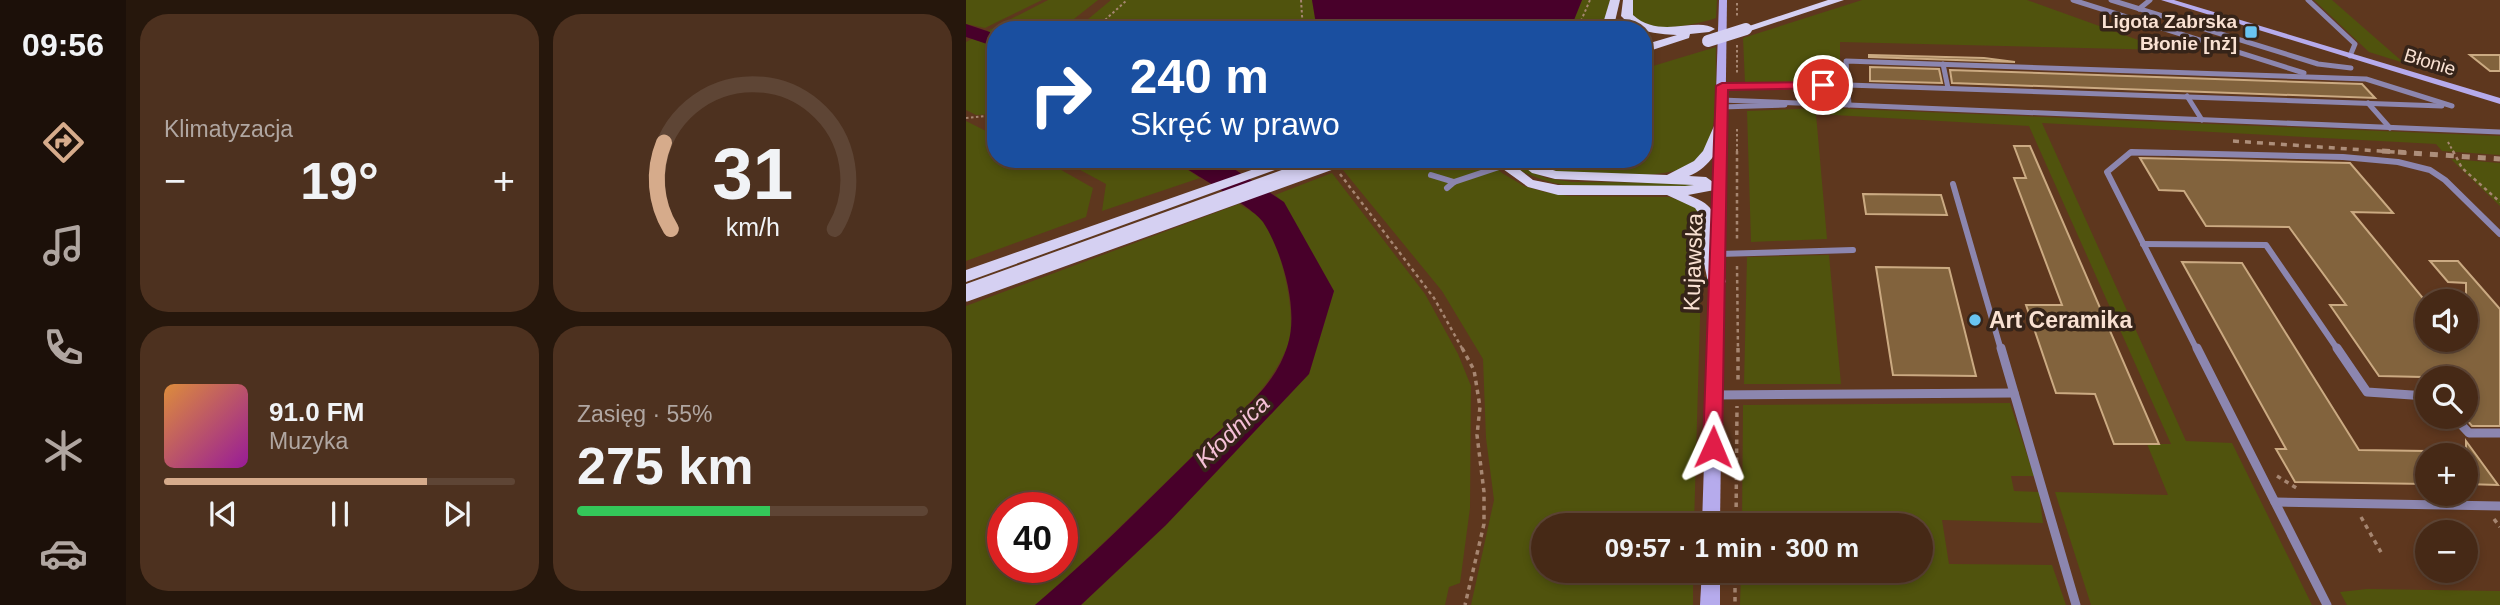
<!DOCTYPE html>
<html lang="pl">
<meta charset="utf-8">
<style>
body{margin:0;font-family:Arial,sans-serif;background:#4d311f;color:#f1f3f6;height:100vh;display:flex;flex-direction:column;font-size:26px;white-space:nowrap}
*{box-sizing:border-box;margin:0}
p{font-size:23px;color:#b0a6a1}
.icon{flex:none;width:38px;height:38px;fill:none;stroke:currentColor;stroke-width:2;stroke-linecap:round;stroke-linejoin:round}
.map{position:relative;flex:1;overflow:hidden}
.details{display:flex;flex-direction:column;gap:14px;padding:14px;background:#26170c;width:840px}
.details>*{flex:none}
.top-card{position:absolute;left:21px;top:21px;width:665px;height:147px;border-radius:28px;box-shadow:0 4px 10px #0003,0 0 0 2px #5e4535;background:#1a4fa0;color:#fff;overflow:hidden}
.tools{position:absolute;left:1449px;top:289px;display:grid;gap:14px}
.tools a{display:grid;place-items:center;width:63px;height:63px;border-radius:50%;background:#462916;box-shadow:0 4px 10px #0003,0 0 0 2px #5e4535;font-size:35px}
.speed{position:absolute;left:21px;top:492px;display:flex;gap:14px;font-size:35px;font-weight:700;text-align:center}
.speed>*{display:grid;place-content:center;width:91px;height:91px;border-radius:50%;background:#462916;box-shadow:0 4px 10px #0003,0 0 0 2px #5e4535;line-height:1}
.speed .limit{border:10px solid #d22;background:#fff;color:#111}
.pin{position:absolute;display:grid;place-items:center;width:60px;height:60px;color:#fff;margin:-30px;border:4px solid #fff;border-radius:50%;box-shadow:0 2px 7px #0007}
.me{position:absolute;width:77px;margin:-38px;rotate:1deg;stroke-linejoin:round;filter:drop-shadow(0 0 5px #0008)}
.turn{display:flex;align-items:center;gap:24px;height:147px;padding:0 28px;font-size:32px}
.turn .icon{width:91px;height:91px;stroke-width:2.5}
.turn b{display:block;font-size:49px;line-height:60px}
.big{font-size:52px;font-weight:700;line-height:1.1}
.details .widget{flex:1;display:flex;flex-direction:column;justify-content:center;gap:10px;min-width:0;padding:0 24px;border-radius:28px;background:#4d311f}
.details .dial{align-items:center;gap:0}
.dial svg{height:182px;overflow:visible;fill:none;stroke:#5e4535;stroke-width:7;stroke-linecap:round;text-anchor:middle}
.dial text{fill:#f1f3f6;stroke:none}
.song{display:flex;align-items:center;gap:21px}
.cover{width:84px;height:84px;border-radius:10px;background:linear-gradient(135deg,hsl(30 70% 55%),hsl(300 70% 35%))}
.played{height:7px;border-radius:4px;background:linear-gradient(90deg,#d6ab8b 75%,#5e4535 75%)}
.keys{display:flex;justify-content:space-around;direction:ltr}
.heat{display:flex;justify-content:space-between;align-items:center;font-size:38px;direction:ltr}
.charge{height:10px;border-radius:5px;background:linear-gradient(90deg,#34c759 55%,#5e4535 0)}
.details .tiles{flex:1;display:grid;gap:14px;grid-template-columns:repeat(2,1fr)}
.trip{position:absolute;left:565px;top:513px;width:402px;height:70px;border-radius:35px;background:#462916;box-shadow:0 4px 10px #0003,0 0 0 2px #5e4535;font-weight:700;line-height:70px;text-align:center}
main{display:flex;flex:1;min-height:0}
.tabs{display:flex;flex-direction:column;width:126px;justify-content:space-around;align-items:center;background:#1c1009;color:#b0a6a1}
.tabs .icon{width:49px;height:49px}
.tabs .selected{color:#d6ab8b}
.tabs b{font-size:32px;color:#f1f3f6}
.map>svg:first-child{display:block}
</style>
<main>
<nav class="tabs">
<b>09:56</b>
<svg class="icon selected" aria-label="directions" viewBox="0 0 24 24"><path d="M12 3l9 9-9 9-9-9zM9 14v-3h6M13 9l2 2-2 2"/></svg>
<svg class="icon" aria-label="music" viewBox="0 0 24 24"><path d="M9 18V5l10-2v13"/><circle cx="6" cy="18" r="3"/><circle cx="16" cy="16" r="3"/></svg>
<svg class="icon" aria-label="phone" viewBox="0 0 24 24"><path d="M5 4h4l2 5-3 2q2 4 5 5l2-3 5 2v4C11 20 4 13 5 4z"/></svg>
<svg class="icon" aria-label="climate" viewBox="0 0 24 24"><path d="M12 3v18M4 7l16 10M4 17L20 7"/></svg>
<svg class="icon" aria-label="car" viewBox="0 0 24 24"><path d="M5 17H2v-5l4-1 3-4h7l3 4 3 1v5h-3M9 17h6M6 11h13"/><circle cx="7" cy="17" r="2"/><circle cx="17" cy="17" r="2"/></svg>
</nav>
<section class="details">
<div class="tiles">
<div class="widget"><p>Klimatyzacja</p>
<div class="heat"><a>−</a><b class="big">19°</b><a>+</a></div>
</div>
<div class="widget dial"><svg viewBox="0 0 100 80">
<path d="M14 69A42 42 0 1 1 86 69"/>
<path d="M14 69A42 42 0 0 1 11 31" stroke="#d6ab8b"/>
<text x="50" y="56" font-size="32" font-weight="700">31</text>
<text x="50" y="72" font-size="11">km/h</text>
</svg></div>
<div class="widget">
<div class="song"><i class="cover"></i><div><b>91.0 FM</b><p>Muzyka</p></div></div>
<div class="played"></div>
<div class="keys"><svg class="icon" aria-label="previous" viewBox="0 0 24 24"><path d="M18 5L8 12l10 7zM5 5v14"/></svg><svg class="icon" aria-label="pause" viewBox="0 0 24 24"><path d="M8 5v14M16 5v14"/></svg><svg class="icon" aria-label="next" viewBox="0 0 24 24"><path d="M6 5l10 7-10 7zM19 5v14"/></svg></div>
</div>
<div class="widget"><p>Zasięg · 55%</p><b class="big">275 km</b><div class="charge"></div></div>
</div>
</section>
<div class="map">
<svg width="1534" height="605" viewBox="0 0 1534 605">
<rect width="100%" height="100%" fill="#5e371e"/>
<g fill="#50530d" fill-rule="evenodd">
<polygon points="0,0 76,0 19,28 0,24"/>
<polygon points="82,0 132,0 94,30 30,30 30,114 10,115 0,110 0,42"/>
<polygon points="145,0 346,0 351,30 109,30"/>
<polygon points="616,0 644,0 636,30 604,30"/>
<path d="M666,0H751L750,18C729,25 657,42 666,0Z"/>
<polygon points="896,0 1061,0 1200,50 874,42 874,83 779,83 777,38"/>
<polygon points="1348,0 1366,0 1438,63 1403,52"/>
<path d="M750,47C749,76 754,135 735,158C715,182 624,176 594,172C584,170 574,165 565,159H677V69Z"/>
<polygon points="862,108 1534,136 1534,155 1476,151 1470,144 1076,123 1220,441 1266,443 1346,605 1125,605 1089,492 1202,495 1181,444 1205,444 1063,126 850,114 861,239 785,242 781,111"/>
<polygon points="0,121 30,136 30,159 65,159 73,167 83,163 127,188 120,217 0,261"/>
<polygon points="94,159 205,159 234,178 136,211 140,184"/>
<polygon points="403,159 521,159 536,173 558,186 579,192 602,196 704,197 731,207 737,215 728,525 578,525 578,570 727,571 727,605 505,605 528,500 520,438 517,359 476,291 377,170"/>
<path d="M538,159H547L560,169L580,178L606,182L730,183L736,188C676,188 585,200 538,159Z"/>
<polygon points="1485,159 1534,163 1534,206 1492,166"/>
<polygon points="366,173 459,294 492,354 505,386 504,508 494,583 483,587 479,605 115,605 200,525 343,374 368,291 318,203 309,195"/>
<path d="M273,204C280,209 290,213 295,219C315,242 333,319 321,347C301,395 268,416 232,451C178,503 126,556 69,605H0V306ZM37,508H96V567H37Z"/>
<polygon points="863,255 875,384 778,384 781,257"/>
<polygon points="1044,403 1068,476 1045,476 1048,491 1073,492 1077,523 976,520 983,564 1086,565 1100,605 774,605 775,571 956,570 956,525 776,525 777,405"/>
<polygon points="1401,589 1534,591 1534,605 1381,605 1374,592"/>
</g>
<g fill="#48002a">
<polygon points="346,0 616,0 604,30 351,30"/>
<path d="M205,159H253L318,202L368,291L343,374L200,525L115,605H69C126,557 178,504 231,452C265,418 308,392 322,344C333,309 316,251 297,222C287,207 223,171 205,159Z"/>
</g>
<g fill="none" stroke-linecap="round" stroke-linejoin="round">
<polygon fill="#48002a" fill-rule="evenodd" points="0,24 30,34 30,47 0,37"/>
</g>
<g fill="#82633d" stroke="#cbaa82" stroke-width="2">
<polygon points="903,55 1018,58 1049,62 903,57"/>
<polygon points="1504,55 1534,55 1534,71 1524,71"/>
<polygon points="904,67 973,69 976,83 904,81"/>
<polygon points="984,70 1396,84 1409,98 986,83"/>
<polygon points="1048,146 1064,146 1193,444 1148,444 1129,394 1090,393 1060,305 1096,305 1048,178 1060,178"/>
<polygon points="1174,158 1384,163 1427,213 1386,212 1461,303 1461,340 1500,340 1500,283 1482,282 1464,261 1492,261 1534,309 1534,426 1506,426 1500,419 1500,378 1413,376 1364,305 1380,305 1323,227 1240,226 1218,191 1193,190"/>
<polygon points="897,194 975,195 981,215 900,214"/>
<polygon points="1216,262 1276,263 1393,450 1461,451 1461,484 1329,482 1310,449 1320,449"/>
<polygon points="910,267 983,268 1010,376 927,375"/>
<polygon points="1500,441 1532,485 1500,484"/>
</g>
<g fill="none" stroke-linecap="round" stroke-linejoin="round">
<g stroke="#a68671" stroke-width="2" stroke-dasharray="2.5 2.5" stroke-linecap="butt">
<polyline points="335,0 337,30"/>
<polyline points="771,3 771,18"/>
<polyline points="128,30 161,0"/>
<polyline points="611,30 624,0"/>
<polyline points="771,45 771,74"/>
<polyline points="0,118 30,115"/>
<polyline points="771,129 771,153"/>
<polyline points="1482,142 1488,153"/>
</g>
<g stroke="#a68671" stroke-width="2.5" stroke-dasharray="3.5 3.5" stroke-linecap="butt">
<polyline points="771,151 771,242"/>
<polyline points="1487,151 1496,168 1534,202"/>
<polyline points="374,174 468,298 497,350"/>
<polyline points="771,266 772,350"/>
</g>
<g stroke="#a68671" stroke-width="3.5" stroke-dasharray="4.5 4.5" stroke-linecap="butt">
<polyline points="496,348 508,370 514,407 511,435 518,492 518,524 499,605"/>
<polyline points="772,348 772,382"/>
<polyline points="1311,476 1332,489"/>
<polyline points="1395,517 1416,554"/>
<polyline points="1528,519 1534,527"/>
<polyline points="770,525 771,406"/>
<polyline points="769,570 769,605"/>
</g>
<g stroke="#8c86af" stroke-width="5">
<polyline points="1107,0 1338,73"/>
<polyline points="1145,0 1352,64 1385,68"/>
<polyline points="1342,0 1389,44 1384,56"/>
<polyline points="1173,9 1184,0"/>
<polyline points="977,64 982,88"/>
<polyline points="756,86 882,85 1476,106"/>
<polyline points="1221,96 1236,120"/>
<polyline points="755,100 883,105 880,61 1400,79 1486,106"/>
<polyline points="1402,103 1424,128"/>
<polyline points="883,105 1534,132"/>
<polyline points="755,107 819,105"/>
<polyline points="1164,153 1199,153"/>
</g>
<g stroke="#8c86af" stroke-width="6">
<polyline points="465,175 488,182"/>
<polyline points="987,184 1035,350"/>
<polyline points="481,188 488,182 536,166"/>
<polyline points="1177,244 1300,245 1372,350"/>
<polyline points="753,254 887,250"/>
<polyline points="1231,350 1141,172 1165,152 1377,157 1432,162 1464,170 1479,180 1534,234"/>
</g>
<g stroke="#8c86af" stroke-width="9">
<polyline points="1035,348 1110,605"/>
<polyline points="1231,348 1361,605"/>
<polyline points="1371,348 1401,392 1461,396"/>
<polyline points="748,395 1048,393"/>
<polyline points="1487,416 1503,433 1534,433"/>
<polyline points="1309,502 1534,506"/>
</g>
<g fill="#b6abec" fill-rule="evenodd">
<polygon points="753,0 761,0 754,525 736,525"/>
<polygon points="1195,0 1208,0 1534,98 1534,104"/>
<polygon points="736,570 754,570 754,605 734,605"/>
</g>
<g fill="#d5d0f2" fill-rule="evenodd">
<polygon points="644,0 654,0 647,30 635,30"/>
<path d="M657,0H667V15C694,40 731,16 749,29L743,32L724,34L723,38L677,53V45L711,35C689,34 670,32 655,16Z"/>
<polygon points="862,0 878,0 784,31 774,29"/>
<path d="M755,122L762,126C754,148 745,167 723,176L740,177L747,182L754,181L761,185L759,188L722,195C753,207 747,213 750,243C751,256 756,269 760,282L751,288L742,282L734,245L733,214L729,208L701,195H592L562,187L523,159H540L567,180L592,185L719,186L728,185L589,179L566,173L549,159C565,159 574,166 590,171L701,175L728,161L737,151L748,126Z"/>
<polygon points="317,159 339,159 0,282 0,270"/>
</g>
<polyline stroke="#ad8e7a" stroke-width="3.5" stroke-dasharray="6 6" stroke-linecap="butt" points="1267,141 1442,153"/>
<polyline stroke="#ad8e7a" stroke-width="5" stroke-dasharray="8 8" stroke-linecap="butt" points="1416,151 1534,159"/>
<polyline stroke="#d5d0f2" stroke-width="12" points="742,41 780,29"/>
<polyline stroke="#d5d0f2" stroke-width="17" points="0,293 371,159"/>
</g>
<polygon fill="#e11d48" stroke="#92132f" stroke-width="2" points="857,82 861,83 861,88 762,90 756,447 753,452 747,455 740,452 737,447 750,86 756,83"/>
<g fill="#69c4f1" stroke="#362419" stroke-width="2.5">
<rect x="1278" y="25" width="14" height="14" rx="3.5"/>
<circle cx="1009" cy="320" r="7"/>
</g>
<g text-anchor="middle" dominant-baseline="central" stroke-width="7" stroke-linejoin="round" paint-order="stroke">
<g font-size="19" font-weight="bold" fill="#f9e1d2" stroke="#362419" text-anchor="end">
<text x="1271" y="21">Ligota Zabrska<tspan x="1271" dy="22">Błonie [nż]</tspan></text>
</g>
<g font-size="19" fill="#f9e1d2" stroke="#362419">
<text transform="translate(1464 62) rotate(17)">Błonie</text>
</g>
<g font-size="23" fill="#f9e1d2" stroke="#362419">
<text transform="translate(727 262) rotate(-88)">Kujawska</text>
</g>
<g font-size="23" font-weight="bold" fill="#f9e1d2" stroke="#362419" text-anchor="start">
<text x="1023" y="320">Art Ceramika</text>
</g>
<g font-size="24" font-style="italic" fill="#f5c0d6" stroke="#362419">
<text transform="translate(266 431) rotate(-44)">Kłodnica</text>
</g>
</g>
</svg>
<div class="tools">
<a><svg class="icon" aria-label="sound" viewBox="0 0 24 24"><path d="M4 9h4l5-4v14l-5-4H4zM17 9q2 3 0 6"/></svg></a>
<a><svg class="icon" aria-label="search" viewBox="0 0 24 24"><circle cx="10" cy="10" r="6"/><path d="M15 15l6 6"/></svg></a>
<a>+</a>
<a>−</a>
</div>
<div class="speed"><div class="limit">40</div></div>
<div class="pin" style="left:857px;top:85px;background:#d93025"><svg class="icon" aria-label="arrive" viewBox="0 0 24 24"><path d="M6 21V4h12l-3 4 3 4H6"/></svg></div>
<svg class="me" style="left:747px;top:447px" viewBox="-20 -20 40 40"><path d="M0-17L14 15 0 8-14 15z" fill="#e11d48" stroke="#fff" stroke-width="4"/></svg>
<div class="trip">09:57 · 1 min · 300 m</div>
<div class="top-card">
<div class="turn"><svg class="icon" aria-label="right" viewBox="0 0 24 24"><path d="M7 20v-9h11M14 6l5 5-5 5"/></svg><div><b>240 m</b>Skręć w prawo</div></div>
</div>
</div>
</main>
